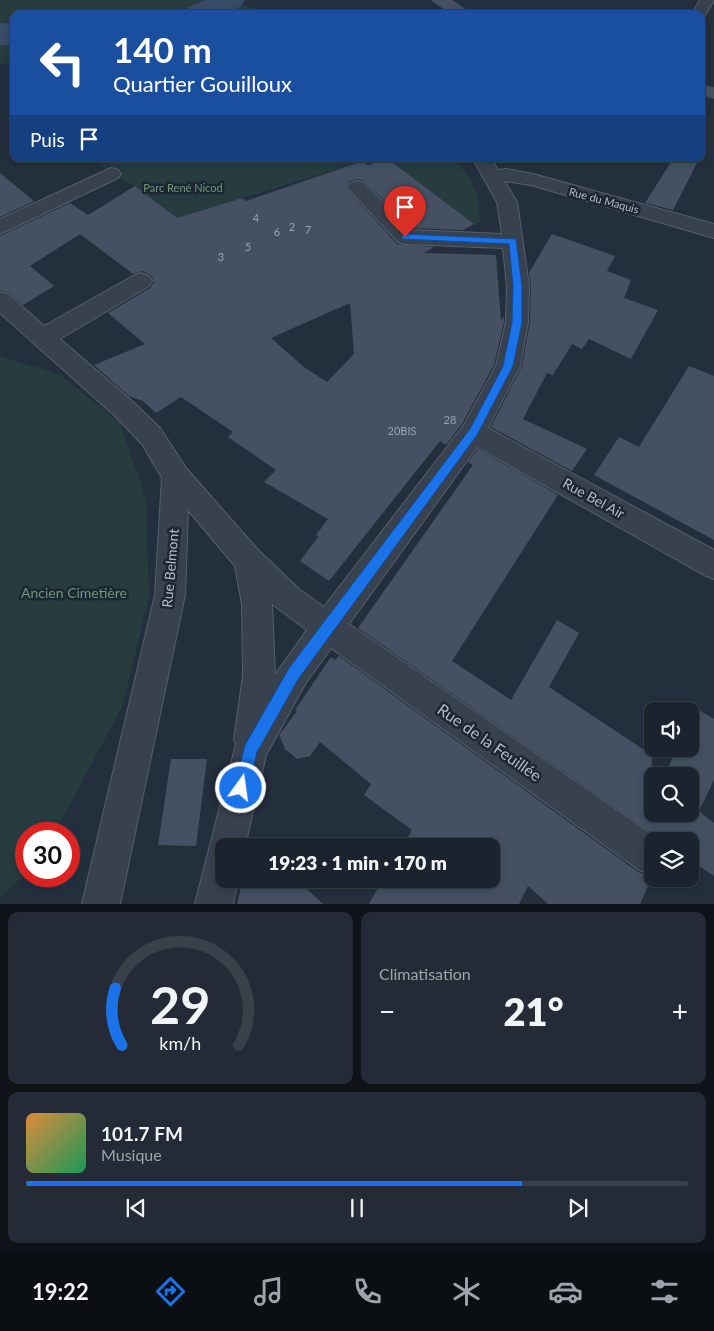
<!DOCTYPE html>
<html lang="fr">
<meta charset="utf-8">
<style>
body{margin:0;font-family:Lato,sans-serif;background:#242b36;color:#f1f3f6;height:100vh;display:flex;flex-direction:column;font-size:19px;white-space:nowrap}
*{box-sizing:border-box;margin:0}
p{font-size:16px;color:#a0a4aa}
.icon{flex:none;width:28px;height:28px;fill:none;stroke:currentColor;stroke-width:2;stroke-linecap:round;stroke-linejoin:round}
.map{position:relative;height:904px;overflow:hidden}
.sheet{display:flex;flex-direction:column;gap:8px;padding:8px;background:#0f1319;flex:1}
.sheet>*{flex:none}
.top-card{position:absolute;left:10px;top:10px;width:695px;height:152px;border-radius:10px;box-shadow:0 2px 8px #0003,0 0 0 1px #39404a;background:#1a4fa0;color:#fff;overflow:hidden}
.fabs{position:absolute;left:644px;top:702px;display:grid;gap:10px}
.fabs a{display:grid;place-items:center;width:55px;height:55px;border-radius:10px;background:#1b232e;box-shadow:0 2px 8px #0003,0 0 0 1px #39404a;font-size:25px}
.speed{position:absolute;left:15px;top:822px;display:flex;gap:10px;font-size:25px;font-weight:700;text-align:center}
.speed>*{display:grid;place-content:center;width:65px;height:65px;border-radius:50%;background:#1b232e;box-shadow:0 2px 8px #0003,0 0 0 1px #39404a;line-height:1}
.speed .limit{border:8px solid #d22;background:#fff;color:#111}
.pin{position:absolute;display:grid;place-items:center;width:42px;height:42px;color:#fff;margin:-51px -21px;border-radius:50% 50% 50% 0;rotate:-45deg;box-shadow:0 0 5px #0007}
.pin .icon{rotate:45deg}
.me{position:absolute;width:55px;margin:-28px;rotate:14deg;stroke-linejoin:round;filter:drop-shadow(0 0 4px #0008)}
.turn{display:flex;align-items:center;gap:18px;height:105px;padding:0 20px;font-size:22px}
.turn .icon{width:65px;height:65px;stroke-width:2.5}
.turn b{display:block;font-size:35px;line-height:42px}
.then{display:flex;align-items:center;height:48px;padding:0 20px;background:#0003;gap:10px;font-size:19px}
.big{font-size:38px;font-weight:800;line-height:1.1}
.sheet .tile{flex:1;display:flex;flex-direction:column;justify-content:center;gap:8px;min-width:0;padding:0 18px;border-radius:10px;background:#242b36}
.sheet .dial{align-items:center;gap:0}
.dial svg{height:130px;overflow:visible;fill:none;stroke:#39404a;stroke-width:7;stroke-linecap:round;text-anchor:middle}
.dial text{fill:#f1f3f6;stroke:none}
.song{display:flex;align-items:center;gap:15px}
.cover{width:60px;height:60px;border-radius:8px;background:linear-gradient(135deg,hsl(30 70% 55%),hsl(150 70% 35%))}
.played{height:5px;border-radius:2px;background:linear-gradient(90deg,#1a73e8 75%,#39404a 75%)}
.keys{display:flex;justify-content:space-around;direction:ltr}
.heat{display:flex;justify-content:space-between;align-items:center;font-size:28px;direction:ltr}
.sheet .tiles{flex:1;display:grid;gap:8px;grid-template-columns:1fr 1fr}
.tile:last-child{grid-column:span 2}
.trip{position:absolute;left:215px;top:838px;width:285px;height:50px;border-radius:10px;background:#1b232e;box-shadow:0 2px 8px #0003,0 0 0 1px #39404a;font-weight:800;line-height:50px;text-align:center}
.menu{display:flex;height:80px;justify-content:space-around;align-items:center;background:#0b0e12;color:#a0a4aa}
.menu .icon{width:35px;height:35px}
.menu .current{color:#1a73e8}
.menu b{font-size:22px;color:#f1f3f6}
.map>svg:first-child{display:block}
</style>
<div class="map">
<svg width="714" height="904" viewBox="0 0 714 904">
<rect width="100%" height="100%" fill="#242f3e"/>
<g fill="#263c3f">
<polygon points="0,0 240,0 239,2 267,14 14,14 14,62 0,64"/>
<polygon points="93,159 381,159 368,166 363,161 177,218 135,186 111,174"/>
<path d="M388,159H454C472,176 480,196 480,222L474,224Z"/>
<polygon points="0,356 61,375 120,423 146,499 149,597 123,705 54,834 26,834 26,872 0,898"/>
</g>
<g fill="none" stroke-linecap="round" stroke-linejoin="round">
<g fill="#394c67" fill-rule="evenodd">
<polygon points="205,0 245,0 240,7 231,14 184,14 189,7"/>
<polygon points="0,23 14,24 14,46 0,45"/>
</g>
</g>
<g fill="#455162" fill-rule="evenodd">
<path d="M381,159H388L474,224L463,230L412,228L365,182L358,179L349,181L346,188L397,244L434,247L424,253L496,255L501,321L504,316V322L494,365L462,424L446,445L440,441L329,581L300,561L319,536L316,535L328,519L264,482L276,470L228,437L233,432L181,397L156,413L143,401L129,396L94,365L145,344L108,313L150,288L154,282L151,275L142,271L133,274L80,234L30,266L54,286L23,305L9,293L0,290V236L70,203L88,215L135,186L177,218L242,198L246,201L363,161L368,166ZM350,303L354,354L327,382L304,367L271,338Z"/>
<polygon points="673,159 699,159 673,210 645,203"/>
<polygon points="0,173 34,201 0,217"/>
<polygon points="552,234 615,256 607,271 631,280 624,298 658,310 631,359 589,339 582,349 572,344 553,375 547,373 523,419 587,449 572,471 491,427 522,366 530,322 531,286 529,273"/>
<polygon points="689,366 714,376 714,540 594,475 619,437 639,447"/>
<polygon points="478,449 558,495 452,661 511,700 557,620 579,633 549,687 652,755 652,814 690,814 690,776 665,776 676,749 690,749 690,711 692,706 714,719 714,780 699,811 714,823 714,876 690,860 690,841 663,841 358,628 473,465 468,462"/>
<polygon points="339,656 638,872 652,877 640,904 548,904 528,886 519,904 369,904 383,879 491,879 491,846 403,846 412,830 364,795 371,784 320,742 310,756 297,759 285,749 279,735 297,711 295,710 331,657 335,660"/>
<polygon points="171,759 207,759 196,846 158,845"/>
<polygon points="243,879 296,879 323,904 237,904"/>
</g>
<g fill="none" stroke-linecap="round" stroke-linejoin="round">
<defs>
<g id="street">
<polygon points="700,0 714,0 704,17 701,18 701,14 692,14"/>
<path d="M473,159H491L498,170L507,169L533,174L714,224V238L531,185L504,181L517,202L529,286L528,322L520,366L488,428L714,550V579L704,575L477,447L349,624L661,841H652V875L639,870L331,648L305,684L266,755L245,846H224V879H238L233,904H195L236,744L234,740L243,676L242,604L235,566L188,510L185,595L120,904H82L155,595L162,478L142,444L114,415L0,313V292L8,294L44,326L133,276L141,273L149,276L152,281L149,286L60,339L132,401L160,428L186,468L258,550L300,590L324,607L464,425L496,366L506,322L507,286L503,248L405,244L398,242L347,187L350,183L357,181L364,183L411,230L502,234L497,202ZM272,604L307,630L275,675Z"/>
<polygon points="111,168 118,170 121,174 118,178 0,234 0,219"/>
</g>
<g id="secondary">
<polygon points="432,0 451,0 472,14 452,14"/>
<polygon points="701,85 714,88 714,98 701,95"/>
</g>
</defs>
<use href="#street" stroke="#565f6c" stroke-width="2"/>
<use href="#secondary" stroke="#565f6c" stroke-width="1"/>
<use href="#street" fill="#38414e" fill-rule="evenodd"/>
<use href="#secondary" fill="#465061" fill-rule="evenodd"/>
</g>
<polygon fill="#1a73e8" stroke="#114b97" points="405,234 516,239 522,286 522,322 513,366 477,435 299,678 257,752 249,788 246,794 241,796 236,794 234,788 245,745 289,668 470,429 503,366 512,322 513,286 509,244 402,239 402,235"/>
<g text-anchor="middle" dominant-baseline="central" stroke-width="5" stroke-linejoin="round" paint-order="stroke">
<g font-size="11" fill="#6b9a76" stroke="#1d2633">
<text x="183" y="187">Parc René Nicod</text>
</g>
<g font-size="11" fill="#b4bcc9" stroke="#1d2633">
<text transform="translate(604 200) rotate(15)">Rue du Maquis</text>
</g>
<g font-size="11" fill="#98a1af">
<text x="256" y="217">4</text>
<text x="292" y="226">2</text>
<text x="308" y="229">7</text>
<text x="277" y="231">6</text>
<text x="248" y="246">5</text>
<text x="221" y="256">3</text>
<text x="450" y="419">28</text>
<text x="402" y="430">20BIS</text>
</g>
<g font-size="14" fill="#b4bcc9" stroke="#1d2633">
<text transform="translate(594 498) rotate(29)">Rue Bel Air</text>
<text transform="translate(170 568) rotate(-85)">Rue Belmont</text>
</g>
<g font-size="14" fill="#6b9a76" stroke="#1d2633">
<text x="74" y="592">Ancien Cimetière</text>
</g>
<g font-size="16" fill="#b4bcc9" stroke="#1d2633">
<text transform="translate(490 742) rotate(35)">Rue de la Feuillée</text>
</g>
</g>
</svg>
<div class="fabs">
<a><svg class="icon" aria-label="sound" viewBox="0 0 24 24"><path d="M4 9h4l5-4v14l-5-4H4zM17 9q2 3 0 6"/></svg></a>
<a><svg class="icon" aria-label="search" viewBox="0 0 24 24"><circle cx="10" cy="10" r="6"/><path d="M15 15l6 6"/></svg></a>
<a><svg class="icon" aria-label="layers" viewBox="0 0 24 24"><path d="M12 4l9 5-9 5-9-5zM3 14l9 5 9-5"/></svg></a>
</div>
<div class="speed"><div class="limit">30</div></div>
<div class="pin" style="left:405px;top:237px;background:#d93025"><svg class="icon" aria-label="arrive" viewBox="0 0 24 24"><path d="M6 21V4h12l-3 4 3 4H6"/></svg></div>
<svg class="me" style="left:241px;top:788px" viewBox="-20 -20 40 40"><circle r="17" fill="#1a73e8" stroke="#fff" stroke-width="3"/><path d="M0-11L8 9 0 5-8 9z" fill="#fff"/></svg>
<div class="trip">19:23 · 1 min · 170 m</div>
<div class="top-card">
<div class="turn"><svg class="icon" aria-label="left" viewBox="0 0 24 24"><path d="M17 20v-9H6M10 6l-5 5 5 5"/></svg><div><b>140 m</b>Quartier Gouilloux</div></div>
<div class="then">Puis<svg class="icon" aria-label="arrive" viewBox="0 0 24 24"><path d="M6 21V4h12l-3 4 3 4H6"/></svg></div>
</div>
</div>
<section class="sheet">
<div class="tiles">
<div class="tile dial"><svg viewBox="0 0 100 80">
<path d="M14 69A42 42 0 1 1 86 69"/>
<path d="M14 69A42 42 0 0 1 10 34" stroke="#1a73e8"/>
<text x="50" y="56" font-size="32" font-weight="700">29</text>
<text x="50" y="72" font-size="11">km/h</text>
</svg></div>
<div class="tile"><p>Climatisation</p>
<div class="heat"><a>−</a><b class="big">21°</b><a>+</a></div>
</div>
<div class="tile">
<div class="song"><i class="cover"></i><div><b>101.7 FM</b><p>Musique</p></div></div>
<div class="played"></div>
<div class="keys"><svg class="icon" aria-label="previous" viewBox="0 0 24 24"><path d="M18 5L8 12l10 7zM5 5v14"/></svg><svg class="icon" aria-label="pause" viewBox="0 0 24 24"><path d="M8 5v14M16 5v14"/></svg><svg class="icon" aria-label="next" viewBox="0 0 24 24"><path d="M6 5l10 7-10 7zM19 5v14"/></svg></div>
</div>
</div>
</section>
<nav class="menu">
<b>19:22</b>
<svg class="icon current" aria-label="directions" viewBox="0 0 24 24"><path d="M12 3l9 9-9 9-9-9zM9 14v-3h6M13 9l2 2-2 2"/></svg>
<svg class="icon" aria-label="music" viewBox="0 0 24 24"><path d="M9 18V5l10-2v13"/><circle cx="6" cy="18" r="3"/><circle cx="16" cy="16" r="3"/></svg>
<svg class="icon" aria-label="phone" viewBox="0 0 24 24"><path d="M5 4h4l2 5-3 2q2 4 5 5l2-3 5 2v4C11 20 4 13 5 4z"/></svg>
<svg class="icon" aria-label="climate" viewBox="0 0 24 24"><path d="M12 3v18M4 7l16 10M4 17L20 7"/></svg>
<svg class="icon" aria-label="car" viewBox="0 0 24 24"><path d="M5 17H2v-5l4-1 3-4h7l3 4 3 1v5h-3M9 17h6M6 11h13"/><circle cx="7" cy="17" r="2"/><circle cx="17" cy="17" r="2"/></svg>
<svg class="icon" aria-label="filters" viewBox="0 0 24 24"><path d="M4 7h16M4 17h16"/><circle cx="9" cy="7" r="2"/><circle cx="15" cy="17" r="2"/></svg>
</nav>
